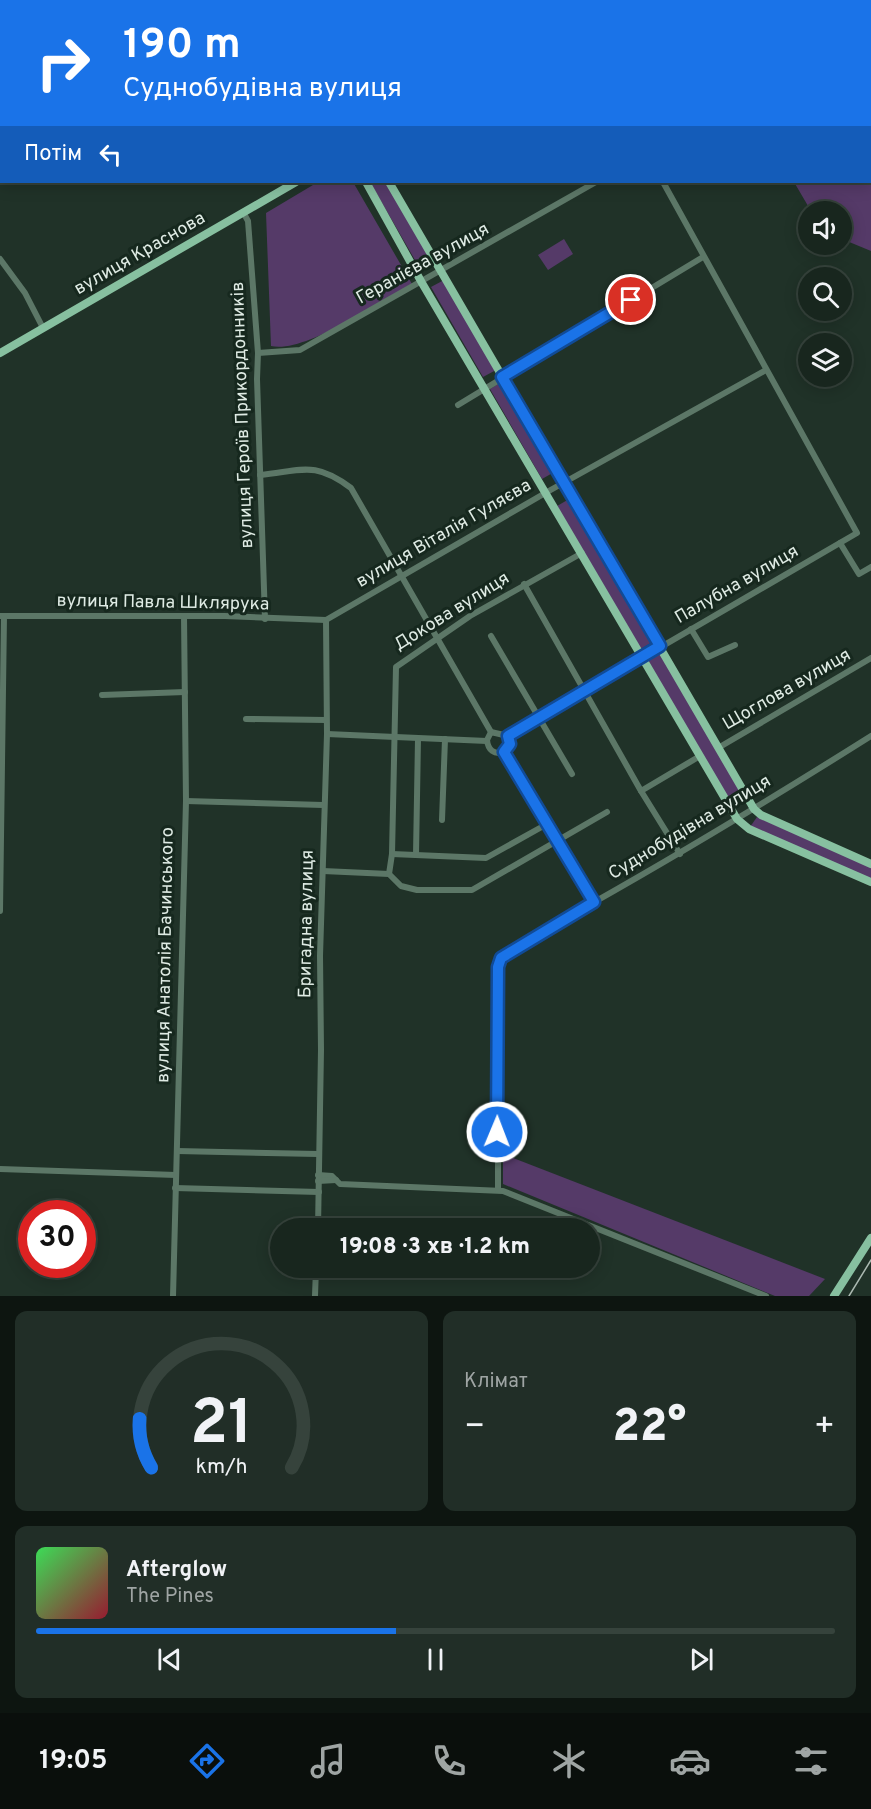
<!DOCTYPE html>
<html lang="uk">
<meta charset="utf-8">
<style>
body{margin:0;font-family:Overpass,sans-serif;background:#212e27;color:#f1f3f6;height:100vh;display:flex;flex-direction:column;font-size:22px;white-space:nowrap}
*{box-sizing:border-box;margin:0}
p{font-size:20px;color:#9fa5a4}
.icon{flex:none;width:33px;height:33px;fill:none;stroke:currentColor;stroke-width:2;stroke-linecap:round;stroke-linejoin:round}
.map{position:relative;height:1296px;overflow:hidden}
.drawer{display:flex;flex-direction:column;gap:15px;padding:15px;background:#0d1510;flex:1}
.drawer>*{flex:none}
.banner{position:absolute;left:0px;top:0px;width:872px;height:183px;box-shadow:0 3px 15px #0003,0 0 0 2px #36433c;background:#1a73e8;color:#fff;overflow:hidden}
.fabs{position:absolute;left:798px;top:201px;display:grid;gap:12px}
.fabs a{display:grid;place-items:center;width:54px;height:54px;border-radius:50%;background:#18261e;box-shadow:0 3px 15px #0003,0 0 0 2px #36433c;font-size:30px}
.speed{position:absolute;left:18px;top:1200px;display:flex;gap:12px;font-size:30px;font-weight:700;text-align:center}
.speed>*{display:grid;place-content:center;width:78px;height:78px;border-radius:50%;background:#18261e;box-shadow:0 3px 15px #0003,0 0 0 2px #36433c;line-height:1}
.speed .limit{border:9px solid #d22;background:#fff;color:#111}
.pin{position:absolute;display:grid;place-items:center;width:51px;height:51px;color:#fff;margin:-26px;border:3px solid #fff;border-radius:50%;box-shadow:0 2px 6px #0007}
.me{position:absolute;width:66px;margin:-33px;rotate:1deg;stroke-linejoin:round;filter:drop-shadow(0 0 4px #0008)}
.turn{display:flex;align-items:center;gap:21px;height:126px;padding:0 24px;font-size:27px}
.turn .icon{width:78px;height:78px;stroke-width:2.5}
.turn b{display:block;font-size:42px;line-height:51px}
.then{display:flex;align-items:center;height:57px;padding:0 24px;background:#0003;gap:12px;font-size:22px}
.big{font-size:45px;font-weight:800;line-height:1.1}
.drawer .widget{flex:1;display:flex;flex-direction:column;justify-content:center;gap:9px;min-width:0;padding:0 21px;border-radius:12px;background:#212e27}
.drawer .dial{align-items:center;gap:0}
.dial svg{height:156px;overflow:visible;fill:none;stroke:#36433c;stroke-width:7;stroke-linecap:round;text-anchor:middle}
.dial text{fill:#f1f3f6;stroke:none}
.song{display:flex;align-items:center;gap:18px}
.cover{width:72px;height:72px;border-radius:9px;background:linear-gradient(135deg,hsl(130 70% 55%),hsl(350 70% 35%))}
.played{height:6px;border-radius:3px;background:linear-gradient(90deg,#1a73e8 45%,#36433c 45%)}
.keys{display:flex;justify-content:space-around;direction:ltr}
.heat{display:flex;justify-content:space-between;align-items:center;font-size:33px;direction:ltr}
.drawer .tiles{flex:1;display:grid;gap:15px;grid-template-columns:1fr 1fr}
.widget:last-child{grid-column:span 2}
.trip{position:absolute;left:270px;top:1218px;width:330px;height:60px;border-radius:30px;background:#18261e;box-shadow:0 3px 15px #0003,0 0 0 2px #36433c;font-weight:800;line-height:60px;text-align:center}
.menu{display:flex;height:96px;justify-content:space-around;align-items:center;background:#0a0f0c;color:#9fa5a4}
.menu .icon{width:42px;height:42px}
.menu .current{color:#1a73e8}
.menu b{font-size:27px;color:#f1f3f6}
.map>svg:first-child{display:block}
</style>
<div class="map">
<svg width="871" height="1296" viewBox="0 0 871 1296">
<rect width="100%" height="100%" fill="#203228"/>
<g fill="#553a68">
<polygon points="871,18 871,251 842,239 842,212 811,211 794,182 870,182"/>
<path d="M318,182H353L412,284C380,301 305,354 271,346L266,213Z"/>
<polygon points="370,182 387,182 432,259 419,267"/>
<polygon points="564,239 573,254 548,270 538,255"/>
<polygon points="444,280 496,370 483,377 431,287"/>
<polygon points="503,381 556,471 542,479 490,389"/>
<polygon points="571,498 654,641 641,649 557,506"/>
<polygon points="661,653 741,791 728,798 647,661"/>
<polygon points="757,817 871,866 871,879 750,827"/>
<polygon points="503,1154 825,1279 809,1296 775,1296 503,1184"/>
</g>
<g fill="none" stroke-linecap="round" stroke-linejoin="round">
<g stroke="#5c7767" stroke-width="6">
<polyline points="243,212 248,221 258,353 257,379 265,619"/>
<polyline points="0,259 25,293 43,328"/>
<polyline points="258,353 300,350 596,182"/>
<polyline points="458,405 703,257"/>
<path d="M260,475C301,471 314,460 351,488L491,732"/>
<polyline points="840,543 859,574 871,567"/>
<polyline points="524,584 641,791 680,854"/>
<polyline points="0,616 225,616 326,620 547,492 766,370"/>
<polyline points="691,629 708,657 735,645"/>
<polyline points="491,636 572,774"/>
<polyline points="102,695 185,692"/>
<polyline points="246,719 326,720"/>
<polyline points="327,734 487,741"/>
<path d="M508,736L510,744L504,752C494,755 488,750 487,740L491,732L508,736L857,533L663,182"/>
<polyline points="718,748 871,658"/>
<polyline points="504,752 594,902"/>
<polyline points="641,791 700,756"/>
<polyline points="186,801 323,805"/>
<polyline points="442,820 445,739"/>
<polyline points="392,854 486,858 547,824"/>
<polyline points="416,855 418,739"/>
<polyline points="323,871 389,874 401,886 417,890 472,890 607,812"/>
<polyline points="389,874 392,854 396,667 470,616 582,553"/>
<polyline points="0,911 4,616"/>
<polyline points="177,1151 318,1154"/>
<polyline points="0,1169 176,1175"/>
<polyline points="318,1175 332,1176 340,1184 503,1191 766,1296"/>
<polyline points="318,1181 336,1180"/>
<polyline points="175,1188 319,1192"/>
<path d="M498,1190V967C505,946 547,929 566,918C670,860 771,799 871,736"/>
<polyline points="318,1228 321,1050 320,956 327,734 326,620"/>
<polyline points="173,1296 186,801 184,616"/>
<polyline points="315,1296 316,1268"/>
</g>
<g stroke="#87c0a0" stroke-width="8">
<polyline points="260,0 261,2"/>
<polyline points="283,0 284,2"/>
<polyline points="64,2 65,0"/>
<polyline points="81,2 82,0"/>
<polyline points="608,2 611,0"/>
<polyline points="0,76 2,74"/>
<polyline points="0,95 2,93"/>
<polyline points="366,182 422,283 737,819 749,829 871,882"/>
<polyline points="389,182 754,809 761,815 871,864"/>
<polyline points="0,353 296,182"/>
<polyline points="834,1296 871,1238"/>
</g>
<g stroke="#abb9b1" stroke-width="1.5">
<polyline points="73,2 74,0"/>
<polyline points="0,84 2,82"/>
<polyline points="849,1296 871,1260"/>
</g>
</g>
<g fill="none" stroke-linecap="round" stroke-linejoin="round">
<defs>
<polyline id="route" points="497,1132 498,967 501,958 594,902 504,752 510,744 508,736 660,646 502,377 631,300"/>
</defs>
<use href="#route" stroke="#114b97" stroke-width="15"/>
<use href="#route" stroke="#1a73e8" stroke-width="10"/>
</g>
<g text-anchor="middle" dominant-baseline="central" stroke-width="6" stroke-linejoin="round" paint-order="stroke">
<g font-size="18" fill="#dfebe4" stroke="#16281e">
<text transform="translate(140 254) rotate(-30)">вулиця Краснова</text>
<text transform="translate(423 264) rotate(-29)">Геранієва вулиця</text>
<text transform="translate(243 415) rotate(-92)">вулиця Героїв Прикордонників</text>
<text transform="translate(444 534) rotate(-30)">вулиця Віталія Гуляєва</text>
<text transform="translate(737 585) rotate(-30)">Палубна вулиця</text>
<text transform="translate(163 603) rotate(1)">вулиця Павла Шклярука</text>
<text transform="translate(452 612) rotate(-32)">Докова вулиця</text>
<text transform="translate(787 690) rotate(-30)">Щоглова вулиця</text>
<text transform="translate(690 828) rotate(-31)">Суднобудівна вулиця</text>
<text transform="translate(307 924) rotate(-89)">Бригадна вулиця</text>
<text transform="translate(166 955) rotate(-89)">вулиця Анатолія Бачинського</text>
</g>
</g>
</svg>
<div class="fabs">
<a><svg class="icon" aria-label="sound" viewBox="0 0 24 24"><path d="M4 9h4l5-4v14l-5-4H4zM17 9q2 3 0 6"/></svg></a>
<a><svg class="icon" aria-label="search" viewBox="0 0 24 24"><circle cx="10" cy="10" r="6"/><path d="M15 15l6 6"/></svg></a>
<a><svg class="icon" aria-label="layers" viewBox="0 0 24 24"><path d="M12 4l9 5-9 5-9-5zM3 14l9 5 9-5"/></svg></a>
</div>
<div class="speed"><div class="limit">30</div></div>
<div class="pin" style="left:631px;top:300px;background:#d93025"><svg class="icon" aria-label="arrive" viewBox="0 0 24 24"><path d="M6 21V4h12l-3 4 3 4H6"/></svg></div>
<svg class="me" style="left:497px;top:1132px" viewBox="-20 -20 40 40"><circle r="17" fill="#1a73e8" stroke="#fff" stroke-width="3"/><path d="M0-11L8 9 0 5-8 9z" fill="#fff"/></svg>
<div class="trip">19:08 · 3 хв · 1.2 km</div>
<div class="banner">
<div class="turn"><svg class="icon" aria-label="right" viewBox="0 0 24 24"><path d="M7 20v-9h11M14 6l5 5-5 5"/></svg><div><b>190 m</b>Суднобудівна вулиця</div></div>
<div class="then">Потім<svg class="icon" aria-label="left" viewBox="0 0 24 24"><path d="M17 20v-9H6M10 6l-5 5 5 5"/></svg></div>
</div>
</div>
<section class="drawer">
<div class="tiles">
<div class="widget dial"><svg viewBox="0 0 100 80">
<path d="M14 69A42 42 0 1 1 86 69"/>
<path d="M14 69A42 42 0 0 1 8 44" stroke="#1a73e8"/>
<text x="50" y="56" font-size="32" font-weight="700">21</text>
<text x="50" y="72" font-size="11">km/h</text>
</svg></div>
<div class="widget"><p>Клімат</p>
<div class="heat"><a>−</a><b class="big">22°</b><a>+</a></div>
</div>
<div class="widget">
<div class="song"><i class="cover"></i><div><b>Afterglow</b><p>The Pines</p></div></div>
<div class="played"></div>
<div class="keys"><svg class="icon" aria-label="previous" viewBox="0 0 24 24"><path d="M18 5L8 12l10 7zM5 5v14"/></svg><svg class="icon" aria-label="pause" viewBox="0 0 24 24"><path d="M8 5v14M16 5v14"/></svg><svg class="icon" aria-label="next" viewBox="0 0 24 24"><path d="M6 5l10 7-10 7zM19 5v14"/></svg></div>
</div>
</div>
</section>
<nav class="menu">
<b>19:05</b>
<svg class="icon current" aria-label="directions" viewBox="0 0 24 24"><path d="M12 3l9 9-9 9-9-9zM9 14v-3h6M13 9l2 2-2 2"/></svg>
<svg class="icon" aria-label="music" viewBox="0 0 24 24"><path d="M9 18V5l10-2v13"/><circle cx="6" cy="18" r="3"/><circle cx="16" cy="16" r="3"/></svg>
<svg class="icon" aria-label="phone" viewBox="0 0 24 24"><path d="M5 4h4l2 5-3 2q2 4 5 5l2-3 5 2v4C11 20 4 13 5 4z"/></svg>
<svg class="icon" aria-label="climate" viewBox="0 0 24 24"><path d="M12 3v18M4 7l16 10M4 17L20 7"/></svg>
<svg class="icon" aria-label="car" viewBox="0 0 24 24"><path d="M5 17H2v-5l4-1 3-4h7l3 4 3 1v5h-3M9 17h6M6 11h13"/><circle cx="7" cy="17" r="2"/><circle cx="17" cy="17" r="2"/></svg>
<svg class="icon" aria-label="filters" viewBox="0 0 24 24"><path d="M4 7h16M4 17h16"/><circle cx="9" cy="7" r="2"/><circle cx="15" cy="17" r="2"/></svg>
</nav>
